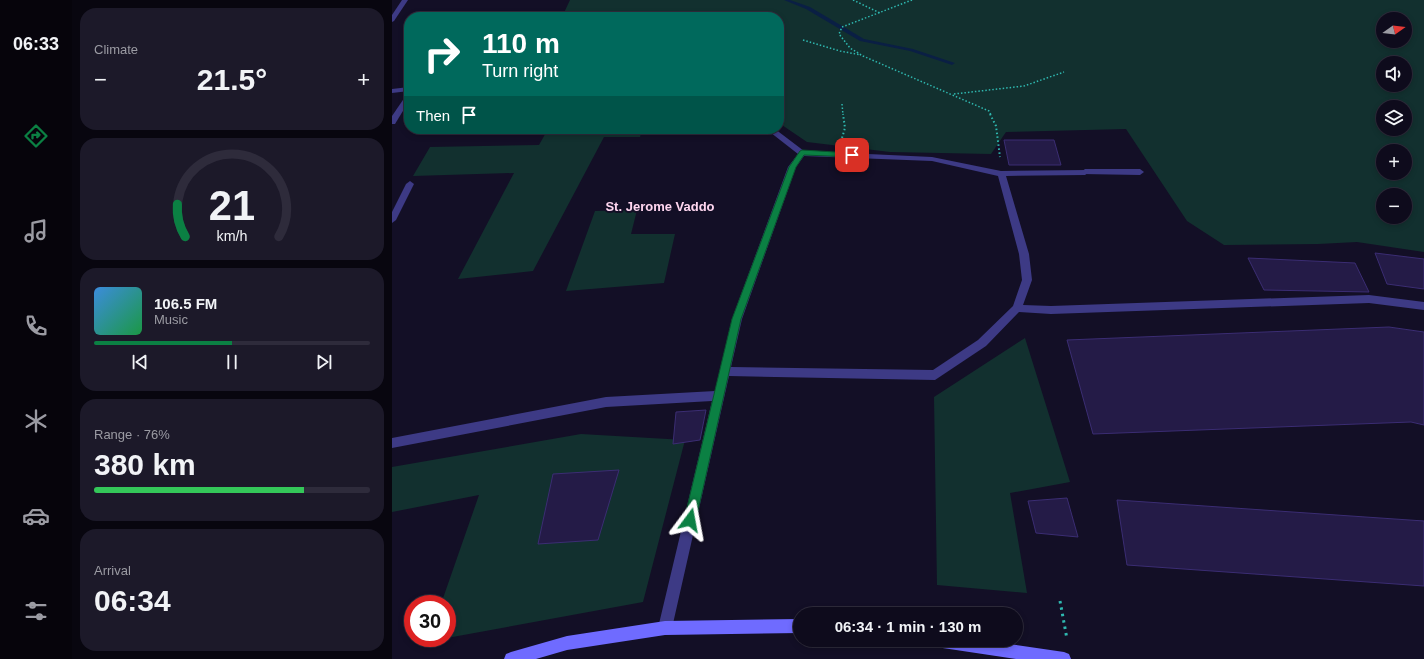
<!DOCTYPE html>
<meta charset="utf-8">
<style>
body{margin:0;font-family:Helvetica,sans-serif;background:#1c1929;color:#f1f3f6;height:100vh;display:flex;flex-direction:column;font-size:15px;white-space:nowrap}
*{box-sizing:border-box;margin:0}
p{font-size:13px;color:#9b9ba3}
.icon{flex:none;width:22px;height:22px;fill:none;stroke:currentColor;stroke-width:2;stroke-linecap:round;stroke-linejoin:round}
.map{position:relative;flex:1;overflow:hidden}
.sheet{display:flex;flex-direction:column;gap:8px;padding:8px;background:#08060f;width:320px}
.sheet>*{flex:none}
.hud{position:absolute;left:12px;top:12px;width:380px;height:122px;border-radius:16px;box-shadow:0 2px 6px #0003,0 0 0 1px #2e2b3b;background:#00695c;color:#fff;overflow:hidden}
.needle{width:26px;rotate:76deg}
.tools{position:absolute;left:984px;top:12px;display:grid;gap:8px}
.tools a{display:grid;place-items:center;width:36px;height:36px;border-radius:50%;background:#0e0b1c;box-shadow:0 2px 6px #0003,0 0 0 1px #2e2b3b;font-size:20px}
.speed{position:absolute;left:12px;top:595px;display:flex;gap:8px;font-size:20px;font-weight:700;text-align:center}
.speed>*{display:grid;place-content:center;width:52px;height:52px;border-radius:50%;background:#0e0b1c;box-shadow:0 2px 6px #0003,0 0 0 1px #2e2b3b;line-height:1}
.speed .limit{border:6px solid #d22;background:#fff;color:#111}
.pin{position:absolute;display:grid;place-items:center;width:34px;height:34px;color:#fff;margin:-17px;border-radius:8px;box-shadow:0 2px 6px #0006}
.me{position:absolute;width:44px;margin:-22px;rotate:13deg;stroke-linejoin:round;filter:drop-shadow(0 0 3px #0008)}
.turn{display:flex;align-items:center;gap:14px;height:84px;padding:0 12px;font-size:18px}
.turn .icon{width:52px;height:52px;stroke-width:2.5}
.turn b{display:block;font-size:28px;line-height:34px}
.then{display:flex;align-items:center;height:38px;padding:0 12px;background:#0003;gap:8px;font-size:15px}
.big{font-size:30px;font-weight:800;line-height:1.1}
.sheet .card{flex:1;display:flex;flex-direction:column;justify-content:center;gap:6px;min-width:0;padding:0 14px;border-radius:16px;background:#1c1929}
.sheet .dial{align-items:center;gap:0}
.dial svg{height:104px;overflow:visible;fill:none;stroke:#2e2b3b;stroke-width:7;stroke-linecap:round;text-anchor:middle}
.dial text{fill:#f1f3f6;stroke:none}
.song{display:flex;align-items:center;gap:12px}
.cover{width:48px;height:48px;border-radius:6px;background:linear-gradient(135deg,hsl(210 70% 55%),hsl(140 70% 35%))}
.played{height:4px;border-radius:2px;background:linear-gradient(90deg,#0b8043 50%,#2e2b3b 50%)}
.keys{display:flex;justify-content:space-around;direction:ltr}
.heat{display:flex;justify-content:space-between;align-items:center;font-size:22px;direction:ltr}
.charge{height:6px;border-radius:3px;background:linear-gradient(90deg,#34c759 76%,#2e2b3b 0)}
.trip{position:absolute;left:401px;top:607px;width:230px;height:40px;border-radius:20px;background:#0e0b1c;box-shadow:0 2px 6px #0003,0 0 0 1px #2e2b3b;font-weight:800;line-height:40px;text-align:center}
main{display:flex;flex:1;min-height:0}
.tabs{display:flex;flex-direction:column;width:72px;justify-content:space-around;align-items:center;background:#06040b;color:#9b9ba3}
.tabs .icon{width:28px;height:28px}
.tabs .active{color:#0b8043}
.tabs b{font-size:18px;color:#f1f3f6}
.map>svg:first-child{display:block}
</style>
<main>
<nav class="tabs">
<b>06:33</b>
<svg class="icon active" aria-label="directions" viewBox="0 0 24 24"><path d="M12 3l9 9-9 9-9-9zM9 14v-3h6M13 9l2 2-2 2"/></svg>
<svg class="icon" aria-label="music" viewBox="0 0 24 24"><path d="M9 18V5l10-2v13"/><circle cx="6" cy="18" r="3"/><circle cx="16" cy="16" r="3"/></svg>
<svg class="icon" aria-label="phone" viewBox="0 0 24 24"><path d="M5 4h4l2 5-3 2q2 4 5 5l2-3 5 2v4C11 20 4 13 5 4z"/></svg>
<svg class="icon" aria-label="climate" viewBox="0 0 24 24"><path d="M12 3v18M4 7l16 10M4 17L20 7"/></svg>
<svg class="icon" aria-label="car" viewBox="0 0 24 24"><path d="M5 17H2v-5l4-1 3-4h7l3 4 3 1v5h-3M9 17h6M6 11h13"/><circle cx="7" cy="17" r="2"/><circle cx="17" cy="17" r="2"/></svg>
<svg class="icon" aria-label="filters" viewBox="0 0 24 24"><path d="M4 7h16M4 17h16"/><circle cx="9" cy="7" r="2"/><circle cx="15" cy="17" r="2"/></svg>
</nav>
<section class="sheet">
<div class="card"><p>Climate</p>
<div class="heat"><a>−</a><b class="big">21.5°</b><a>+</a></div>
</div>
<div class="card dial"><svg viewBox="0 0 100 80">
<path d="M14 69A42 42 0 1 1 86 69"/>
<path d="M14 69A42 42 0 0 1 8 44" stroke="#0b8043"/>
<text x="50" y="56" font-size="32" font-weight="700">21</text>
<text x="50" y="72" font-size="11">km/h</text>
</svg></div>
<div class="card">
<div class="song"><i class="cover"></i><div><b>106.5 FM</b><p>Music</p></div></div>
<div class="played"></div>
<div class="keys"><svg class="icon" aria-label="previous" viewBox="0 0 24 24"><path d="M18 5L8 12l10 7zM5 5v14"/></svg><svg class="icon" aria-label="pause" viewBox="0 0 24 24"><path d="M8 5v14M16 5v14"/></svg><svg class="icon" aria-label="next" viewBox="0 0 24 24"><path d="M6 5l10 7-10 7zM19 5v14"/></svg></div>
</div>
<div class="card"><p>Range · 76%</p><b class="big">380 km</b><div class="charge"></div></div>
<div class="card"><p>Arrival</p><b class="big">06:34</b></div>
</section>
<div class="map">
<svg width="1032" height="659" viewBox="0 0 1032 659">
<rect width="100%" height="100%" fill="#130f26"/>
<g fill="#12302f" fill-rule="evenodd">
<path d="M178,0H1032V252L965,242L926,244L832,245L795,221L734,129L614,132L599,154L498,152L415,142L387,123V17H170ZM991,19H1013V41H991ZM991,63H1013V85H991ZM991,107H1013V129H991ZM991,151H1013V173H991ZM991,195H1013V217H991Z"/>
<polygon points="156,129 250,129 248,137 212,137 141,271 66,279 122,173 21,176 38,147 147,145"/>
<polygon points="245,210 239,234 283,234 272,283 174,291 203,211"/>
<polygon points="633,338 678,482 618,493 635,593 545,585 542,397"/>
<polygon points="189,434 293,440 251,602 55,638 55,604 49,604 87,495 0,512 0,467"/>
</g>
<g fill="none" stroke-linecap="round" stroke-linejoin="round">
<polygon fill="#0a1f44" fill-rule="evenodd" points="392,0 398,0 418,7 472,39 521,49 563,63 560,65 518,51 468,41 414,9"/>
</g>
<g fill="#241b47" stroke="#3b2d73">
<polygon points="612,140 662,140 669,165 617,165"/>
<polygon points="983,253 1032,259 1032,289 995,284"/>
<polygon points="856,258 963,263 977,292 872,290"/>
<polygon points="997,327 1032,332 1032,425 1019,422 701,434 675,340"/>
<polygon points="314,410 308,440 281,444 284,412"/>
<polygon points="227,470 206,540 146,544 161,474"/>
<polygon points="675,498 686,537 644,533 636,501"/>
<polygon points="725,500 1032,521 1032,586 735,565"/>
</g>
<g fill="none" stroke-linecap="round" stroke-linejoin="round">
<g stroke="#2fb8b0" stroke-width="1.5" stroke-dasharray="1.5 2" stroke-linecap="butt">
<polyline points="461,0 488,13"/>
<polyline points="520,0 450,27 447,34 458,48 471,56 597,111 599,115"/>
<polyline points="411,40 448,51 469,55"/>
<polyline points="562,94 632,86 672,72"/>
<polyline points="450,104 451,115"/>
</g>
<g stroke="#2fb8b0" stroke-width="2" stroke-dasharray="1.5 2.5" stroke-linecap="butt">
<polyline points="598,114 604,126 608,157"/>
<polyline points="450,138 453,128 451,114"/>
</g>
<polyline stroke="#2fb8b0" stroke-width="3" stroke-dasharray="2.5 4" stroke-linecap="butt" points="668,601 675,639"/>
<polygon fill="#3d3a85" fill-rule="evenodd" points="693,169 748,169 752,172 748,175 690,174 689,172"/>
<g fill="#3d3a85" fill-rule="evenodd">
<polygon points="10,0 16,0 2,21 0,22 0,15"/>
<polygon points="17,87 17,91 0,93 0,89"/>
<polygon points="17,93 17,101 3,124 0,124 0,116 15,94"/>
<path d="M374,129H383L412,151L540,157L609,171L696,170L697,172L693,175L614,176L637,254L640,280L631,305L659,306L977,295L1032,302V310L977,303L659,314L627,312L594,346L543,380L337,376L280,628L278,633L273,635L268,633L266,628L320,401L214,407L0,448V438L214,397L323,391L340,319L396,167L406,154ZM412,156L540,161L606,176L627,254L630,280L621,306L586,340L541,370L339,367L350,319L404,167Z"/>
<polygon points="18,181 22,184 4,220 0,223 0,212 14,184"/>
</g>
<g fill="#6f6bff" fill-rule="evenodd">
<polygon points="408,619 408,633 273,635 175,650 144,659 112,659 114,654 119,652 175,636 273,621"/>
<polygon points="537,640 591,640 672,652 677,654 679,659 624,659 544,647 539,645"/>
</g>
</g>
<polygon fill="#0b8043" stroke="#07532c" points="410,150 460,153 464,155 460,157 412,155 404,167 349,319 304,520 302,524 298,526 294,524 292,520 340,319 397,167 408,151"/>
<g text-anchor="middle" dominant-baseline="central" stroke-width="4" stroke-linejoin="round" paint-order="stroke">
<g font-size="13" font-weight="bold" fill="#ffd6f0" stroke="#130f26">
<text x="268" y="206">St. Jerome Vaddo</text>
</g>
</g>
</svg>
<div class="tools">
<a><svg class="needle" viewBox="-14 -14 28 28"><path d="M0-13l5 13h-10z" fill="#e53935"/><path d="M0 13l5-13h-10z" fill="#9b9ba3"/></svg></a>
<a><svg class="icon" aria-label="sound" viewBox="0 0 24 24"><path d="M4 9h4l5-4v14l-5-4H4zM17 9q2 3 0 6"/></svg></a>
<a><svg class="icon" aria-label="layers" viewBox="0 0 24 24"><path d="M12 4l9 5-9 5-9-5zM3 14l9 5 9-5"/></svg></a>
<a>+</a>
<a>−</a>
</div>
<div class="speed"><div class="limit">30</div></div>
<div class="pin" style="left:460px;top:155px;background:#d93025"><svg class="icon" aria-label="arrive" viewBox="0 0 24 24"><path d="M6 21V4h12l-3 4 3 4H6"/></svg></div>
<svg class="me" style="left:298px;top:520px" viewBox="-20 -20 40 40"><path d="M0-17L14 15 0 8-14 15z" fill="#0b8043" stroke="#fff" stroke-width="4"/></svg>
<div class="trip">06:34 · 1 min · 130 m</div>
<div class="hud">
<div class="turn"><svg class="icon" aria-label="right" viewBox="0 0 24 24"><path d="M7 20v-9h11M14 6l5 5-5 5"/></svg><div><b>110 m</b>Turn right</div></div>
<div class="then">Then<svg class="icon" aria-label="arrive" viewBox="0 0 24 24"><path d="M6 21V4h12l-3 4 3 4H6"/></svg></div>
</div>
</div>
</main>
